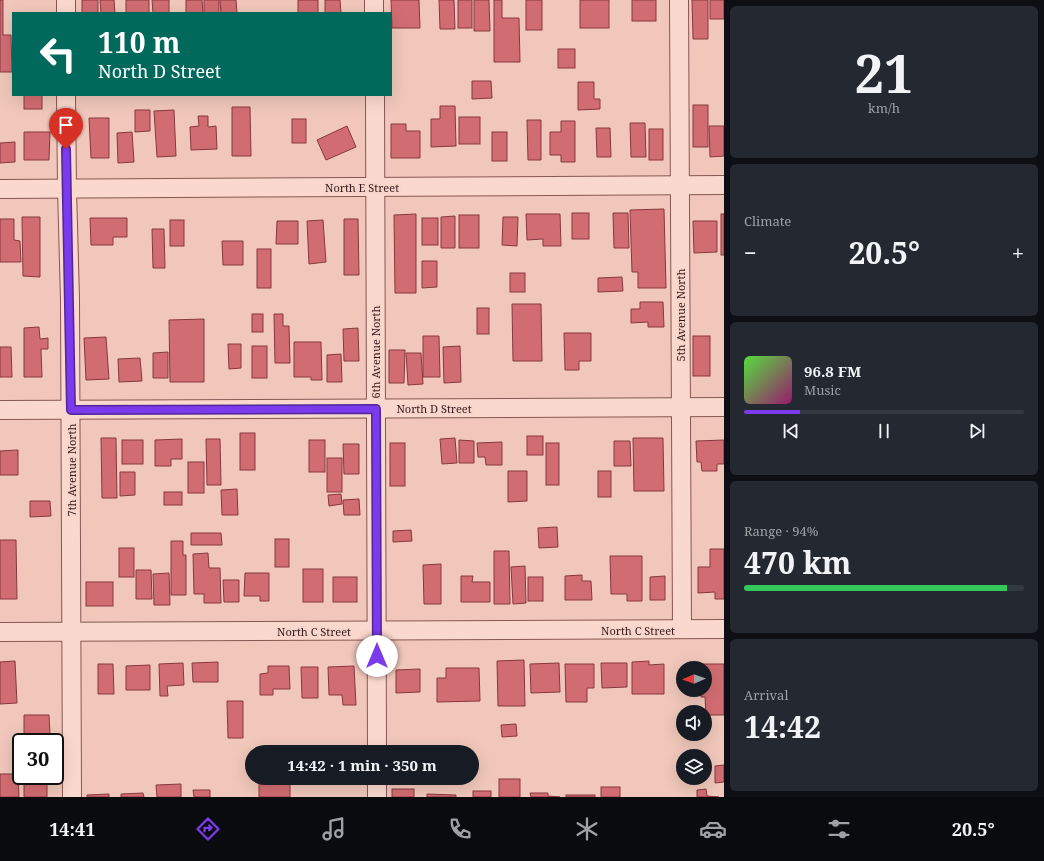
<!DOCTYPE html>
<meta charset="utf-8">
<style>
body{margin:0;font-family:"Noto Serif",serif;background:#242831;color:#f1f3f6;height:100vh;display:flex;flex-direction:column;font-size:15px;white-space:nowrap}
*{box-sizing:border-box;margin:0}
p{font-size:13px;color:#9ea1a6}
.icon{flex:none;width:22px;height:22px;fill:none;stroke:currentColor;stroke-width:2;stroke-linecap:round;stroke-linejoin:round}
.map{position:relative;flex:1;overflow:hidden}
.panel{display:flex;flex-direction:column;gap:6px;padding:6px;background:#0d0f14;width:320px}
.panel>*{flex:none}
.guide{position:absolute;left:12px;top:12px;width:380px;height:84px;border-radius:0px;box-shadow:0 4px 16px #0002;background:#00695c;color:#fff;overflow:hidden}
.needle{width:26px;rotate:268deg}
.tools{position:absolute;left:676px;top:661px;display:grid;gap:8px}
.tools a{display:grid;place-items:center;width:36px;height:36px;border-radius:50%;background:#171b24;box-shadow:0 4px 16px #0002;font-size:20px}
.speed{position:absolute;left:12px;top:733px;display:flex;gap:8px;font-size:20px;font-weight:700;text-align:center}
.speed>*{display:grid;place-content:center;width:52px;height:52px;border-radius:50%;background:#171b24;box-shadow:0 4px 16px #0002;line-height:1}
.speed .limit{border:2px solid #111;border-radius:6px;background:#fff;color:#111}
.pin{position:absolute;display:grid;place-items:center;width:34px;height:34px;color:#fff;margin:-41px -17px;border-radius:50% 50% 50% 0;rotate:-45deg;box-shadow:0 0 4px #0007}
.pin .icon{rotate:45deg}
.me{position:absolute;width:44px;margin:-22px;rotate:0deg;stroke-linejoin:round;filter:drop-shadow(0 0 3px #0008)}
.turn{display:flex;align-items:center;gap:14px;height:84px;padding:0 20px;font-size:18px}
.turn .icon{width:52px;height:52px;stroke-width:2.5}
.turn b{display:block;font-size:28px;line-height:34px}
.big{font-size:30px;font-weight:700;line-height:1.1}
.panel .card{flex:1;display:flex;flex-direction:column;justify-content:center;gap:6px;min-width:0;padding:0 14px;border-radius:6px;background:#242831}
.panel .dial{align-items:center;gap:0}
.dial b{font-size:52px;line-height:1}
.song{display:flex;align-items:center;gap:12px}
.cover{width:48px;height:48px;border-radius:6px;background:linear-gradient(135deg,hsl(110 70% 55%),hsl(320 70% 35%))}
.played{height:4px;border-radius:2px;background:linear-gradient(90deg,#7c3aed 20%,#363941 20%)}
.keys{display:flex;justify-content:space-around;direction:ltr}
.heat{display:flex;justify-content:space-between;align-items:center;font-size:22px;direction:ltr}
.charge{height:6px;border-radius:3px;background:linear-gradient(90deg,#34c759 94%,#363941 0)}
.trip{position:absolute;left:245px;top:745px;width:234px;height:40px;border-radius:20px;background:#171b24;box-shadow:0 4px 16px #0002;font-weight:700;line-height:40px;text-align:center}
.tabs{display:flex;height:64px;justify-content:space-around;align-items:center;background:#090b0e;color:#9ea1a6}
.tabs .icon{width:28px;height:28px}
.tabs .current{color:#7c3aed}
.tabs b{font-size:18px;color:#f1f3f6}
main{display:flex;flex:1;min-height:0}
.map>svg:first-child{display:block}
</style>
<main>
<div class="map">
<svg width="724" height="797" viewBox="0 0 724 797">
<rect width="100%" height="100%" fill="#f0c7ba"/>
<g fill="#d16d72" stroke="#87383e">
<polygon points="0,0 3,0 3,35 11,35 12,72 0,72"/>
<rect x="82" y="0" width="16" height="13"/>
<polygon points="100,0 114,0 115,13 101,13"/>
<rect x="126" y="0" width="23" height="13"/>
<polygon points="152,0 169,0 169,13 153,13"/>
<polygon points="186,0 202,0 203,13 186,13"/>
<rect x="204" y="0" width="15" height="13"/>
<polygon points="220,0 236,0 237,13 221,13"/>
<rect x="298" y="0" width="20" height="13"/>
<polygon points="325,0 340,0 341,13 325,13"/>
<polygon points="391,0 419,0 420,28 392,28"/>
<polygon points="439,0 454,0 455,29 440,29"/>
<rect x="458" y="0" width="14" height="28"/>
<polygon points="474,0 489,0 490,31 474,31"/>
<polygon points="494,0 502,0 502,18 519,18 520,62 494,62"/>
<rect x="526" y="0" width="16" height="30"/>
<rect x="580" y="0" width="29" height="28"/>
<rect x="632" y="0" width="24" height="21"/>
<polygon points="692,0 708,0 708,39 693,39"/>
<rect x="710" y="0" width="14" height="19"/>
<rect x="558" y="49" width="17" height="19"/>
<polygon points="472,81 491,81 492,98 472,99"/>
<polygon points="578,82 594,82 594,99 600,99 600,109 578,110"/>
<rect x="24" y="95" width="18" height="14"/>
<rect x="693" y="105" width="15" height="42"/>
<polygon points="440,106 455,106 456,146 431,147 431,119 440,119"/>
<polygon points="232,107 250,107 251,156 232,156"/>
<polygon points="135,110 150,110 150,131 135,132"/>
<polygon points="174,110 176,156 157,157 154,111"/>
<polygon points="198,116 208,116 208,127 216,126 217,149 191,150 190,127 199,126"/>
<rect x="459" y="117" width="21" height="27"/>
<polygon points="89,118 109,118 109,158 91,158"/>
<rect x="292" y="119" width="14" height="24"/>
<polygon points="527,120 541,120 541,160 528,160"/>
<polygon points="561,121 575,121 575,162 561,162 561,155 550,155 550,132 561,132"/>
<polygon points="630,123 645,123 646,157 631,157"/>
<polygon points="391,124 406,124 406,131 420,131 420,158 391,158"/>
<polygon points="347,126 356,147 326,160 317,140"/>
<polygon points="709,126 724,126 724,156 710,157"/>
<polygon points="596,128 610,128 611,157 597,157"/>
<rect x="649" y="129" width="14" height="31"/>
<polygon points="24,132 50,132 49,160 24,160"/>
<polygon points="132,132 134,162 118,163 117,133"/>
<rect x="492" y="132" width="15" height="29"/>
<polygon points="15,142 15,162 0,163 0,143"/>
<polygon points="664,209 666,288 638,288 638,272 632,272 630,210"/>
<rect x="572" y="213" width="17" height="26"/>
<polygon points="613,213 628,213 629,248 614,248"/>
<polygon points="416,214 416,293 395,293 394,215"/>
<polygon points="526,214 560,214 561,246 543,246 543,239 527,240"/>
<rect x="721" y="214" width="3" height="41"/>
<rect x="459" y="215" width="20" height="33"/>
<polygon points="455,216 455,248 441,248 441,217"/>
<polygon points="22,217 40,217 40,277 23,276"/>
<polygon points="503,217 518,217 517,246 502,245"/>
<polygon points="90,218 127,218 127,237 113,237 113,245 91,245"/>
<rect x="422" y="218" width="16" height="27"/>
<polygon points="0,219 14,219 14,240 20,241 21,262 0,262"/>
<polygon points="344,219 358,219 359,275 344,275"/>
<rect x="170" y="220" width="14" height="26"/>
<polygon points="323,220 326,262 309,264 307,221"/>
<polygon points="277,221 298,221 298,244 276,244"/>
<polygon points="693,221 717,221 717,252 694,253"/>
<polygon points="152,229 164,229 165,268 153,268"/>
<polygon points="222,241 243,241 243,265 223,265"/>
<rect x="257" y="249" width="14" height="39"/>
<polygon points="422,261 437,261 437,287 422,288"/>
<rect x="510" y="273" width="15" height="19"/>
<polygon points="622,277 623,291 598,292 598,278"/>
<polygon points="640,302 663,302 664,327 648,327 648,322 631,323 631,309 640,309"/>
<polygon points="512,304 541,304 542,361 513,361"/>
<rect x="477" y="308" width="12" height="26"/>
<rect x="252" y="314" width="11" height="18"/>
<polygon points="274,314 283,314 283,326 289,326 290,363 275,363"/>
<polygon points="204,319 204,382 170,382 169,320"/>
<polygon points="39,327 40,339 48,338 48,349 41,349 42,377 24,377 24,328"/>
<polygon points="358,328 359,361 344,361 343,329"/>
<polygon points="564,333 591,333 591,361 579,361 579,370 565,370"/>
<polygon points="423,336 439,336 440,377 423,377"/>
<rect x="693" y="336" width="17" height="40"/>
<polygon points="106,337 109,379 86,380 84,338"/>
<polygon points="294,342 321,342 322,380 311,380 311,377 294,377"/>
<polygon points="228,344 241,344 241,368 229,369"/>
<rect x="252" y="346" width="15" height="32"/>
<polygon points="460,346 461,382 444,383 443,347"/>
<polygon points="0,347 11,347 12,377 0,377"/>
<polygon points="389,350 405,350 404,383 389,383"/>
<polygon points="168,352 168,378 153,378 153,353"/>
<polygon points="406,353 421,353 423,384 408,385"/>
<polygon points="341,354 342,382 327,382 327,355"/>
<polygon points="140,358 142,381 119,382 118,359"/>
<rect x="240" y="433" width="15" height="37"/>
<rect x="527" y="436" width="16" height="19"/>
<polygon points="101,438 116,438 117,498 102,498"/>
<polygon points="455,438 457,463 442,464 440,439"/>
<polygon points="633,438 663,438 664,491 634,491"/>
<polygon points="182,439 182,459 171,459 171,466 155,466 155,440"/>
<polygon points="206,439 220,439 221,485 207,485"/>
<rect x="122" y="440" width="21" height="24"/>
<rect x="309" y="440" width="16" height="32"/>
<polygon points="459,440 474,441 474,463 459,463"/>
<polygon points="724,440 724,464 717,464 717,471 702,471 701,462 697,462 696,441"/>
<polygon points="614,441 630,441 631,466 614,466"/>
<polygon points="502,442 502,465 486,465 485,457 478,457 477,443"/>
<rect x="390" y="443" width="15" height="43"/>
<rect x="546" y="443" width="13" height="42"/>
<polygon points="343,444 359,444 359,474 344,474"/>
<polygon points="18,450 18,475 0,475 0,451"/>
<rect x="327" y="458" width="15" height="34"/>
<rect x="188" y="462" width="16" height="31"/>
<polygon points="508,471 527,471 527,501 508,502"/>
<rect x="598" y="471" width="13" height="26"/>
<polygon points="120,472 135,472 135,495 120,496"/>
<polygon points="237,489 238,515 222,515 221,490"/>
<rect x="164" y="492" width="18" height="13"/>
<polygon points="341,494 342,504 329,506 328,495"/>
<polygon points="359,499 360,515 344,515 343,500"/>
<polygon points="30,501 50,501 51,516 30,517"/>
<polygon points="557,527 558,547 539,548 538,528"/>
<polygon points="411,530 412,541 393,542 393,531"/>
<polygon points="191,533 221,533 222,545 191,545"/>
<rect x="275" y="539" width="14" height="28"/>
<polygon points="0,540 16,540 17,599 0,599"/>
<polygon points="171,541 183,541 183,555 186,555 186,595 171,595"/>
<rect x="119" y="548" width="15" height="29"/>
<polygon points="710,549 724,549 724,599 715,599 715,592 698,593 698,567 710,567"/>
<polygon points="494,551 509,551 510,604 494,604"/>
<polygon points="208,553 209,568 220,568 221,603 204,603 204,594 194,594 193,554"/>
<polygon points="610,556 642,556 642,601 627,601 627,594 611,594"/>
<polygon points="441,564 441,604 424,604 423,565"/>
<polygon points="525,566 526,603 513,604 511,567"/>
<rect x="303" y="569" width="20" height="33"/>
<polygon points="136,570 151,570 152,599 136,599"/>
<polygon points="169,573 170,605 154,605 153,574"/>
<polygon points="245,573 269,573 269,601 260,601 260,596 244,596"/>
<polygon points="582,575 582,581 591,581 592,600 565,600 565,576"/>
<polygon points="461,576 473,576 472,582 490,582 490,602 461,602"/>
<polygon points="665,576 665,600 650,600 650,577"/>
<rect x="333" y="577" width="24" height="25"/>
<rect x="528" y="577" width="15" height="24"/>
<polygon points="223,580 239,580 239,602 224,602"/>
<rect x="86" y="582" width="27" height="24"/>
<polygon points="524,660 525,706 498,706 497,661"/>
<polygon points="15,661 17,703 0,704 0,662"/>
<polygon points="649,661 649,665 664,664 664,694 632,694 632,662"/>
<polygon points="218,662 218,682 193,682 192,663"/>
<polygon points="183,663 184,685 167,686 168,696 160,696 159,664"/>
<polygon points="559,663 560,692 531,693 530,664"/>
<polygon points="601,663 627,663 627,687 602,688"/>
<polygon points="98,664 113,664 114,694 98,694"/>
<polygon points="565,664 594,664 594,688 587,688 587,702 566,702"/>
<polygon points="701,664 724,664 724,715 706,715 705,697 701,697 701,690 705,690 705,668 701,668"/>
<polygon points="150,665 150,690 126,690 126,666"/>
<polygon points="268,666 289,666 290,689 273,689 273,695 260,695 260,674 268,673"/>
<polygon points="354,666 356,705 343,705 342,695 329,695 328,667"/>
<polygon points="301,667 318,667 318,698 302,698"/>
<polygon points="446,668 479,668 480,701 437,702 437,678 446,678"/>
<polygon points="420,669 420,692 396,693 396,670"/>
<polygon points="227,701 243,701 243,738 228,738"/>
<polygon points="24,715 49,715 50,734 24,734"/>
<polygon points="516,724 517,736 502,737 501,725"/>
<polygon points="724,765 724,782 715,783 715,766"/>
<polygon points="0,774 18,774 19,797 0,797"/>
<polygon points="47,776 47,797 24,797 24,777"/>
<rect x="259" y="778" width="31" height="19"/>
<rect x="499" y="779" width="21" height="18"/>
<polygon points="181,784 181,797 157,797 156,785"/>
<rect x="601" y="787" width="19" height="10"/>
<rect x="392" y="789" width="22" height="8"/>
<polygon points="706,789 707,796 719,797 697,797 697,790"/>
<polygon points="193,790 210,790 210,797 194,797"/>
<rect x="473" y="791" width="18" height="6"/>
<polygon points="143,793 144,797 121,797 121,794"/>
<polygon points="530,793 548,793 548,796 560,797 531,797"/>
<polygon points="109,794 109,797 87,797 87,795"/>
<polygon points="427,794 456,795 456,797 427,797"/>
<rect x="566" y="795" width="29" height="2"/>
</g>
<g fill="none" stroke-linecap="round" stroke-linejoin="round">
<defs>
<g id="street">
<polyline points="374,0 374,13"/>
<polyline points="679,0 682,629"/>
<polyline points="66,13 66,0"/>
<polyline points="66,95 67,189 70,299 72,797"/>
<polyline points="375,95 377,752"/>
<polyline points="0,189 724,185"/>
<polyline points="0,410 724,407"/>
<polyline points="0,632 724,629"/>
<polyline points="377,778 377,797"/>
</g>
</defs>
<use href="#street" stroke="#875753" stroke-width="20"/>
<use href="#street" stroke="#fbd8cd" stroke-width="18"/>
</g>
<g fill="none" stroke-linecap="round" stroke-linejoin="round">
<defs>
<polyline id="route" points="66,149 71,410 376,409 377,656"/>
</defs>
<use href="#route" stroke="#51269a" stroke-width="10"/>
<use href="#route" stroke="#7c3aed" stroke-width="7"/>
</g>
<g text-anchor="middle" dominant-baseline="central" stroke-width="4" stroke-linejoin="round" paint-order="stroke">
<g font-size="11" fill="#351a1a" stroke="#f7d5ca">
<text x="362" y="187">North E Street</text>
<text transform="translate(680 315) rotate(-90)">5th Avenue North</text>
<text transform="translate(375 352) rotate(-90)">6th Avenue North</text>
<text x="434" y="408">North D Street</text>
<text transform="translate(71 470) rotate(-90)">7th Avenue North</text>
<text x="638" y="630">North C Street</text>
<text x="314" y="631">North C Street</text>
</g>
</g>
</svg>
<div class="tools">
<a><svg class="needle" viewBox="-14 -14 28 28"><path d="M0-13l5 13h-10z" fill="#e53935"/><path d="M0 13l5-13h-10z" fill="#9ea1a6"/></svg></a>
<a><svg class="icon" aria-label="sound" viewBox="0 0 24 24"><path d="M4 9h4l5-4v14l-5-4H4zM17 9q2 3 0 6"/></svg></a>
<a><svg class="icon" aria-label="layers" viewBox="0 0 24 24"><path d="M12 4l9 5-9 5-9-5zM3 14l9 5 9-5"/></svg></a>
</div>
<div class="speed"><div class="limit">30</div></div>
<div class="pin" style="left:66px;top:149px;background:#d93025"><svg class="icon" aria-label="arrive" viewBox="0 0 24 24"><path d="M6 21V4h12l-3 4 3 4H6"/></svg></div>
<svg class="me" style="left:377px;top:656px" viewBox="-20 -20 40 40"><circle r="19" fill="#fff"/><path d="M0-13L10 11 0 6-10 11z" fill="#7c3aed"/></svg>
<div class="trip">14:42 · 1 min · 350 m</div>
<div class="guide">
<div class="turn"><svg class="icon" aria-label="left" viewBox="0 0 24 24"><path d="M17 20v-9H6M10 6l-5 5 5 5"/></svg><div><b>110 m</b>North D Street</div></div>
</div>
</div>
<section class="panel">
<div class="card dial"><b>21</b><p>km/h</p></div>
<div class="card"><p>Climate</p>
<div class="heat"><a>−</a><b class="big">20.5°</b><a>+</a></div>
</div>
<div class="card">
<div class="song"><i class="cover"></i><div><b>96.8 FM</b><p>Music</p></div></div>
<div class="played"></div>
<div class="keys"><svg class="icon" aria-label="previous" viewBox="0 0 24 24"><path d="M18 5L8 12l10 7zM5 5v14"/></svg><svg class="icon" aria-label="pause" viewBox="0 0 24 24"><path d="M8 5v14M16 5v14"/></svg><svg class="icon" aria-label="next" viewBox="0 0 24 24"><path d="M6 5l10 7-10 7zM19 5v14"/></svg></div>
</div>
<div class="card"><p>Range · 94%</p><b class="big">470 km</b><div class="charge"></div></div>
<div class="card"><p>Arrival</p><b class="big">14:42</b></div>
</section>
</main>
<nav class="tabs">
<b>14:41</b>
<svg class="icon current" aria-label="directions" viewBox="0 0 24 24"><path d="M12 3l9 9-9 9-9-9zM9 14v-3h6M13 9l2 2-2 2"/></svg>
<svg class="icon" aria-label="music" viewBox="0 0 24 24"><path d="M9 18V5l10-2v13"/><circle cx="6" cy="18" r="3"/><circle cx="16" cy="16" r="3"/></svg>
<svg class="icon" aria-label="phone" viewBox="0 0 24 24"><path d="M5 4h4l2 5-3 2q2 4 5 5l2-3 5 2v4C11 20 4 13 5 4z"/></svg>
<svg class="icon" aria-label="climate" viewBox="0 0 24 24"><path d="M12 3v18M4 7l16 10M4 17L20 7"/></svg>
<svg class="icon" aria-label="car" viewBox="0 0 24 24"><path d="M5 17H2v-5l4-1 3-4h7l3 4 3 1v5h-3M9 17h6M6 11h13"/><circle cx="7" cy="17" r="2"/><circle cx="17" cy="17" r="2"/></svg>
<svg class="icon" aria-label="filters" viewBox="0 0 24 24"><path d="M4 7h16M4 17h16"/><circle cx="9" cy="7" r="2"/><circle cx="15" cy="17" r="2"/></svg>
<b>20.5°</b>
</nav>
